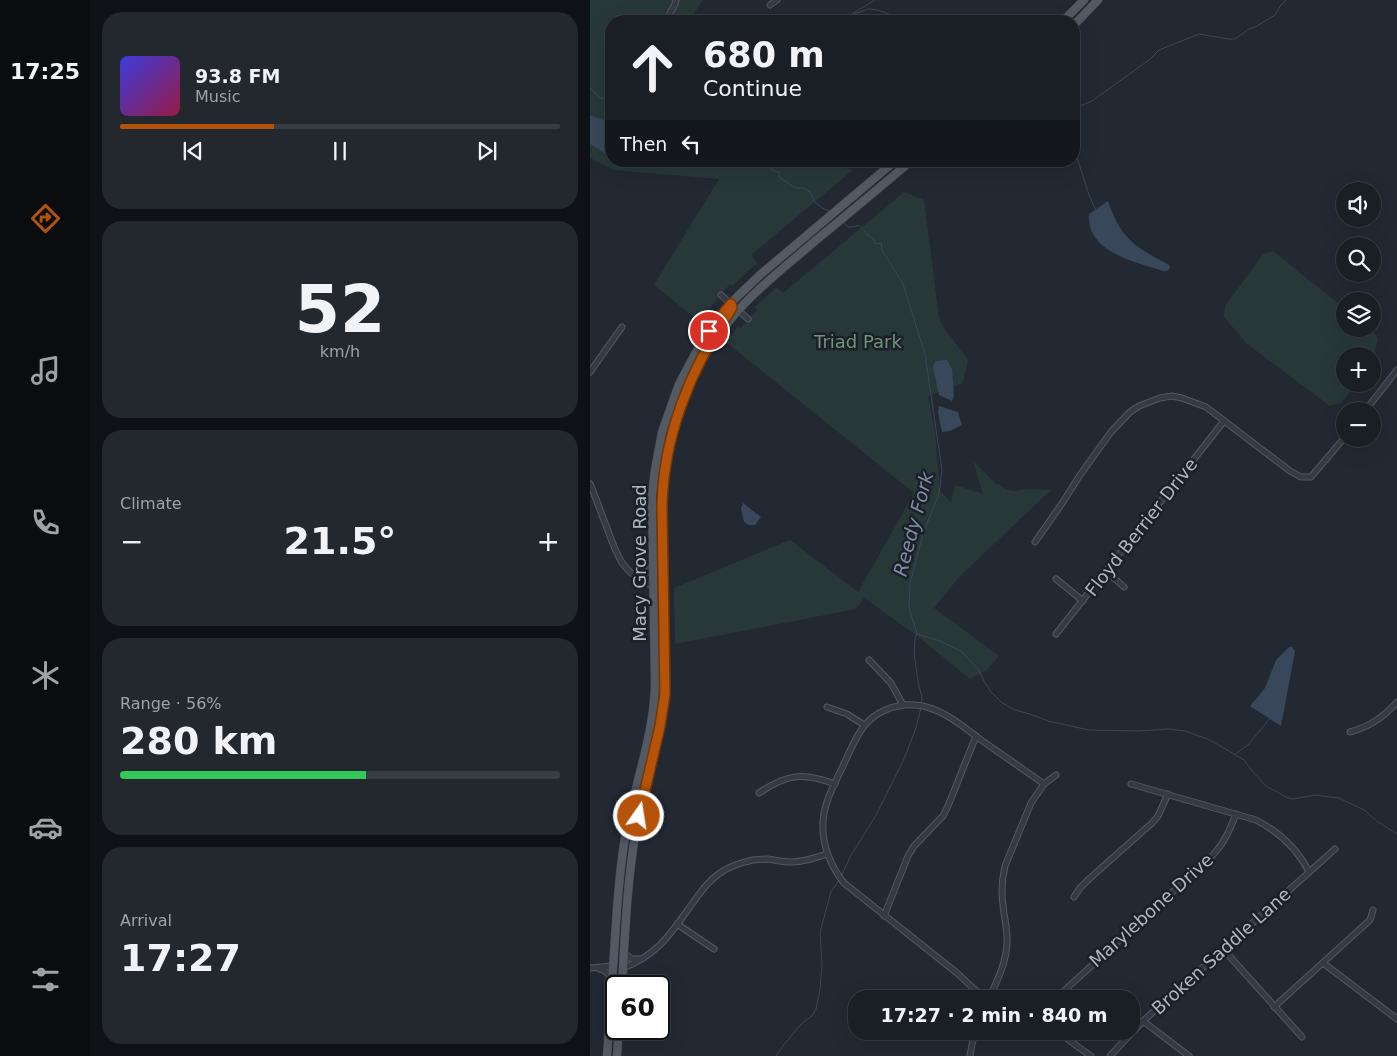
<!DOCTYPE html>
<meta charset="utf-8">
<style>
body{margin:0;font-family:"DejaVu Sans",sans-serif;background:#23272e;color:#f1f3f6;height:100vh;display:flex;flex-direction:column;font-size:19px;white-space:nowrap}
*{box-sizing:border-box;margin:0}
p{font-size:16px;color:#9fa2a7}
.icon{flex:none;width:28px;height:28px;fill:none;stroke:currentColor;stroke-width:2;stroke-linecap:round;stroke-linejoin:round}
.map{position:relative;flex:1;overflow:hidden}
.drawer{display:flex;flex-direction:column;gap:12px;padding:12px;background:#0e1115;width:500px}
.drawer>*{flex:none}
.top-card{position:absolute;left:15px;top:15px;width:475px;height:152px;border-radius:20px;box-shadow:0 5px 20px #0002,0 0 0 1px #383d43;background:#1a1f26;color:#f1f3f6;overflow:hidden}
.fabs{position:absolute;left:746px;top:182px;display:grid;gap:10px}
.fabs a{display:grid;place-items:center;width:45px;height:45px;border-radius:50%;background:#1a1f26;box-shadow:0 5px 20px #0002,0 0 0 1px #383d43;font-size:25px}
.speed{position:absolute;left:15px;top:975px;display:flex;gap:10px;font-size:25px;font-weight:700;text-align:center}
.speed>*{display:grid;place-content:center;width:65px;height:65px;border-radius:50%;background:#1a1f26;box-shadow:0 5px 20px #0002,0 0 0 1px #383d43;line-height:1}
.speed .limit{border:2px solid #111;border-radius:8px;background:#fff;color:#111}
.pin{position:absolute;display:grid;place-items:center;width:42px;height:42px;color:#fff;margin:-21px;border:2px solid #fff;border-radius:50%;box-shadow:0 1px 5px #0007}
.me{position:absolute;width:55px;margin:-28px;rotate:13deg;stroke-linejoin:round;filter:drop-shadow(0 0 4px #0008)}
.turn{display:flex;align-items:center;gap:18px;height:105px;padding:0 15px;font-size:22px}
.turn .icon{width:65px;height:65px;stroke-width:2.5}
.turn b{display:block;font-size:35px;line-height:42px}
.then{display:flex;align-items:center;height:48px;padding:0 15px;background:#0003;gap:10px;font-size:19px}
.big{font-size:38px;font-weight:800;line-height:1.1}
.drawer .tile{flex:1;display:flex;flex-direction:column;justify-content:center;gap:8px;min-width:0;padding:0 18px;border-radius:20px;background:#23272e}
.drawer .dial{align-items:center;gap:0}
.dial b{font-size:65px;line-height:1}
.song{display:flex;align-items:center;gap:15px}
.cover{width:60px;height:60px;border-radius:8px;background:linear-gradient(135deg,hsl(240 70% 55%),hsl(340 70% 35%))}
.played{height:5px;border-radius:2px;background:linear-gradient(90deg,#b45309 35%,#383d43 35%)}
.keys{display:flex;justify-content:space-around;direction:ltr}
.heat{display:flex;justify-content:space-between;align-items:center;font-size:28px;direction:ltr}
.charge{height:8px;border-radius:4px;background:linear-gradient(90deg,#34c759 56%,#383d43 0)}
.trip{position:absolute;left:258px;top:990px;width:292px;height:50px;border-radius:20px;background:#1a1f26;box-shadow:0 5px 20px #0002,0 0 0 1px #383d43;font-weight:800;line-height:50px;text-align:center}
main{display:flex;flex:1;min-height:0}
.menu{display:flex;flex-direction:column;width:90px;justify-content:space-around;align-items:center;background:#0a0c0f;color:#9fa2a7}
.menu .icon{width:35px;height:35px}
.menu .active{color:#b45309}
.menu b{font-size:22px;color:#f1f3f6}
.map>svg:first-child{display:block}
</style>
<main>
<nav class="menu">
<b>17:25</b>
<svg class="icon active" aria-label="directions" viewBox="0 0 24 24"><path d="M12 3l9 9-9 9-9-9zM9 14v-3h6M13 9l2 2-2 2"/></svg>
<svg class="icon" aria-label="music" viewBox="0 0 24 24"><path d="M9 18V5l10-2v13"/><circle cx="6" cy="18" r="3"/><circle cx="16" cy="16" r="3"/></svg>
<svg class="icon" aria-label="phone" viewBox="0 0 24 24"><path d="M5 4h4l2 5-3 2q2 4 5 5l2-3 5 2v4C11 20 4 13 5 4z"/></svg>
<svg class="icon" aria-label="climate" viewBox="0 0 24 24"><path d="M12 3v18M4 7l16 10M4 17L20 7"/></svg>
<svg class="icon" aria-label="car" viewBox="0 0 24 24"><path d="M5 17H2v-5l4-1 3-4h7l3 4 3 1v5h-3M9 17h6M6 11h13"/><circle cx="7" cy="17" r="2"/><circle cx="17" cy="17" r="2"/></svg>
<svg class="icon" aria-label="filters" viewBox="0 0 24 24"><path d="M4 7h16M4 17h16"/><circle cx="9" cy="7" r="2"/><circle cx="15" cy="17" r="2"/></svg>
</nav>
<section class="drawer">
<div class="tile">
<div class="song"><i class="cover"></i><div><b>93.8 FM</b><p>Music</p></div></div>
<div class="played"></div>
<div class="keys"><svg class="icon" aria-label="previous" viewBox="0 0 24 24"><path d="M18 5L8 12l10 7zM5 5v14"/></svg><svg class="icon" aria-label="pause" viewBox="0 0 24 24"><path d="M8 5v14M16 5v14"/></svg><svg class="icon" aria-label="next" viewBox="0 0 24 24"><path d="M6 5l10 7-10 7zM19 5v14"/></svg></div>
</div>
<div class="tile dial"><b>52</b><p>km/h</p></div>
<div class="tile"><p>Climate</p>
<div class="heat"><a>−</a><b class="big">21.5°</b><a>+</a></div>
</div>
<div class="tile"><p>Range · 56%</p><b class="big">280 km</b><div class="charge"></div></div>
<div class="tile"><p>Arrival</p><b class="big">17:27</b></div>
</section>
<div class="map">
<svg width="807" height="1056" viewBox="0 0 807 1056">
<rect width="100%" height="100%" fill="#222933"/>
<g fill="#283838">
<polygon points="0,0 113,0 103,15 115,21 21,21 21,161 242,161 263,170 161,255 167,263 142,286 140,284 109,321 64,285 129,179 24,170 0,158"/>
<path d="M314,192L334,200L349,318L355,329L378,360L373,383L338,396L345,432L350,491L361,502L365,485L393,494L383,461L407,485L409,484C421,494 426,490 440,489C447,489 454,490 461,490L370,576L344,608L409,656L397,670L380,679L325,634L274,598L266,609L85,644L84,588L200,540L268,592L324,493L136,342L148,326L150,328L167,310L165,307L187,287L193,293Z"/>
<path d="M683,251L755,309V329C768,329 781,326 788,338L785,350L786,357L783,362L782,356H755V384H766L751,403L740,406L656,343L634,317L635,306L673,254Z"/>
</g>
<g fill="#39475a">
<polygon points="0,115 21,123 21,157 0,144"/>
<path d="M66,161H111C91,169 86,165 66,161Z"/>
<path d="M518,201C531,239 545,247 579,265L580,267L579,270L576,271H573C545,262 496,252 499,214Z"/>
<polygon points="357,360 362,369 364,396 362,401 349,395 343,367 345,361"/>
<polygon points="349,406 368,412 372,425 360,431 352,432 348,412"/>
<polygon points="153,503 171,517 165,525 159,525 154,522 151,508"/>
<polygon points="699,647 702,647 705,651 691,726 660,706 675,688 686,660"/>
</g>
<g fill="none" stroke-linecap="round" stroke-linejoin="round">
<g stroke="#39475a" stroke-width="1">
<polyline points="263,14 279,9 288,10 317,21"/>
<polyline points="250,21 285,0"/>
<polyline points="0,88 9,97 21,102"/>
<polyline points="484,110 485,108 502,101 559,60 569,50 609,34 638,39 645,39 659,29 667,26 685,15 691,5 696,0"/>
<polyline points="484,148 499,195 506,210"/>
<path d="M174,161C178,167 183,171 190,173L189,177L205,188H214L220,192L224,201L232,208L239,211"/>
<path d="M254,222L258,227H264L268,225C274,229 277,237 284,239V242L287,244L291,243L292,250L313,284L335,354L352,470L350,487L348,496L333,534L320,583L319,608L327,633L325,638L324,653L328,681L332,698L331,704"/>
<polyline points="327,634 350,641 371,651 388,669 395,683 401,692 411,702 425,710 440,714 458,721 499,730 549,731 579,729 595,731 620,740 654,760 663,772 676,786 698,798 703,799 725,795 749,798 774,810 788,822 807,834"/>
<polyline points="645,754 658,745 680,718"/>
<polyline points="252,875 260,857 285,817 314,759 325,731 331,708"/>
<polyline points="186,1056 193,1046 211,1024 222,1016 226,1009 230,990 232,965 230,932 241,892 250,879"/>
</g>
<defs>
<g id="minor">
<polyline points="180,5 187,0"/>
<polyline points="76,21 85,4 86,0"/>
<polyline points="131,295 141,304"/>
<polyline points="148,310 158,319"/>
<polyline points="0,372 32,327"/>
<polyline points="775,411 807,370"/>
<path d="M0,484C6,498 11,513 17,528C28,558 32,573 63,586"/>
<polyline points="445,542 473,502 490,475 521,432 540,412 549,406 570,398 582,396 592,398 616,407 700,471 711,477 721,477 755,437"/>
<polyline points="516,571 534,587"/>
<polyline points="44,575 55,574 63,566"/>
<polyline points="466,579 493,601"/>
<polyline points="466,634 634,421"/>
<polyline points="279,660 301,683 313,705"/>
<polyline points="237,707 257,714 274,725"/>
<path d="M760,732C779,727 794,717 807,702"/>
<path d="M541,784L666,820C689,832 707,848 719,872"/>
<path d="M169,793C197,774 213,772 245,784"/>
<polyline points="484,897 490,888 499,879 562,823 568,816 578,794"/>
<polyline points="294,916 318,856 324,846 353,816 358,806 386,736"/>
<polyline points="87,924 124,949"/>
<polyline points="633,949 712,1037"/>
<polyline points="34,953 42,959 50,959"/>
<polyline points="733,963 807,1019"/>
<polyline points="0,968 23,966"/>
<polyline points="7,968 15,971 22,978"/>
<path d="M33,968C68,955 81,933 102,904C110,893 118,881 130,873C143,864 161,859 177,859C185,860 192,862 200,862C213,862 225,858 237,854"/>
<path d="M397,999L384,989L367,973L254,883C241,866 232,846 233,824C233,805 243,787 251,770C258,756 264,739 274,726C285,712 306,703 325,705C352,707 373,727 394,742C414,756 434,770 454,784"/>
<path d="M399,999C407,981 416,963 417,944C418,930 414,918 413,905C411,892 412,879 415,866L441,803L454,784L466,775"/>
<path d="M465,999L623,855C635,842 640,829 646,814"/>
<polyline points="684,1007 780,920 783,910"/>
<polyline points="553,1021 599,1056"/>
<polyline points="461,1031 473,1036 501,1056"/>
<polyline points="380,1056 382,1044 386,1031"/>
<polyline points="520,1056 553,1021 745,849"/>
</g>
<g id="primary">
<polyline points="473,21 494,0"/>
<polyline points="484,25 508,0"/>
<path d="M32,986C35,934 37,882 46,830C55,781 74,734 75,684C74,642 74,601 73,559C72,530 71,501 75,472C82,409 111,350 154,304C176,281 201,262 225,241C257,215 289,188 321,161"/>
<path d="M17,1056C20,1017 22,978 25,938C27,907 29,875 34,844C42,791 64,738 65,684L62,495L65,470L72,432L89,384L112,341L133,312L148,296L171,274L305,161"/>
<polyline points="27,1056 29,1029"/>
</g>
</defs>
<use href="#minor" stroke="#525962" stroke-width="7"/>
<use href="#primary" stroke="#3e444e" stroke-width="9"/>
<use href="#minor" stroke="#353b44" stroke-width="5"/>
<use href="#primary" stroke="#535a64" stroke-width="8"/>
</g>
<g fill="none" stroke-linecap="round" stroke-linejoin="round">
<defs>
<path id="route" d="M49,816L70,726L75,694L72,508C73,437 100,369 140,311L142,307L141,304L119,331"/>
</defs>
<use href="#route" stroke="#753606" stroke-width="12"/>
<use href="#route" stroke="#b45309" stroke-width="9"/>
</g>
<g text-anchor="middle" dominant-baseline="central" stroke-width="5" stroke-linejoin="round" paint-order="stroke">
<g font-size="18" fill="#71947a" stroke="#1b2028">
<text x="268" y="341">Triad Park</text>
</g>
<g font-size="18" fill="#afb6c1" stroke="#1b2028">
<text transform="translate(551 527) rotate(-52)">Floyd Berrier Drive</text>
<text transform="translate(49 563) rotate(-90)">Macy Grove Road</text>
<text transform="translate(561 910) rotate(-42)">Marylebone Drive</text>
<text transform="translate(631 951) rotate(-42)">Broken Saddle Lane</text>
</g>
<g font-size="19" font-style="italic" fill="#7c8da5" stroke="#1b2028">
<text transform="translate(323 524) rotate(-75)">Reedy Fork</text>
</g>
</g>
</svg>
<div class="fabs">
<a><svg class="icon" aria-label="sound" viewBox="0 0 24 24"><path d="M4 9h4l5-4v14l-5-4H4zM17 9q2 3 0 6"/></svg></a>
<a><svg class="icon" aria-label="search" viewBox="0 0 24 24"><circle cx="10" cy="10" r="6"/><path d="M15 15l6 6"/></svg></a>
<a><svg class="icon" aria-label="layers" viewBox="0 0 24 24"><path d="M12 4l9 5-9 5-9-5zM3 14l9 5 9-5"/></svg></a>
<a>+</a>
<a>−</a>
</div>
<div class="speed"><div class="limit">60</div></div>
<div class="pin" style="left:119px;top:331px;background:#d93025"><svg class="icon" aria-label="arrive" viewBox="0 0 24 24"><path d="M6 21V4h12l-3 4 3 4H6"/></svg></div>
<svg class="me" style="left:49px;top:816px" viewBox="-20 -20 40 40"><circle r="17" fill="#b45309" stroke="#fff" stroke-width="3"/><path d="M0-11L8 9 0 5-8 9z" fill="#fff"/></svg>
<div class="trip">17:27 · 2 min · 840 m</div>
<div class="top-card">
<div class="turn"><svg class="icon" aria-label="ahead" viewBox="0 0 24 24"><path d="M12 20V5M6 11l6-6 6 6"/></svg><div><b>680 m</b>Continue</div></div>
<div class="then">Then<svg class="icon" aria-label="left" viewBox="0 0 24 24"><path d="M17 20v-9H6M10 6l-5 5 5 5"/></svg></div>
</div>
</div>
</main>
